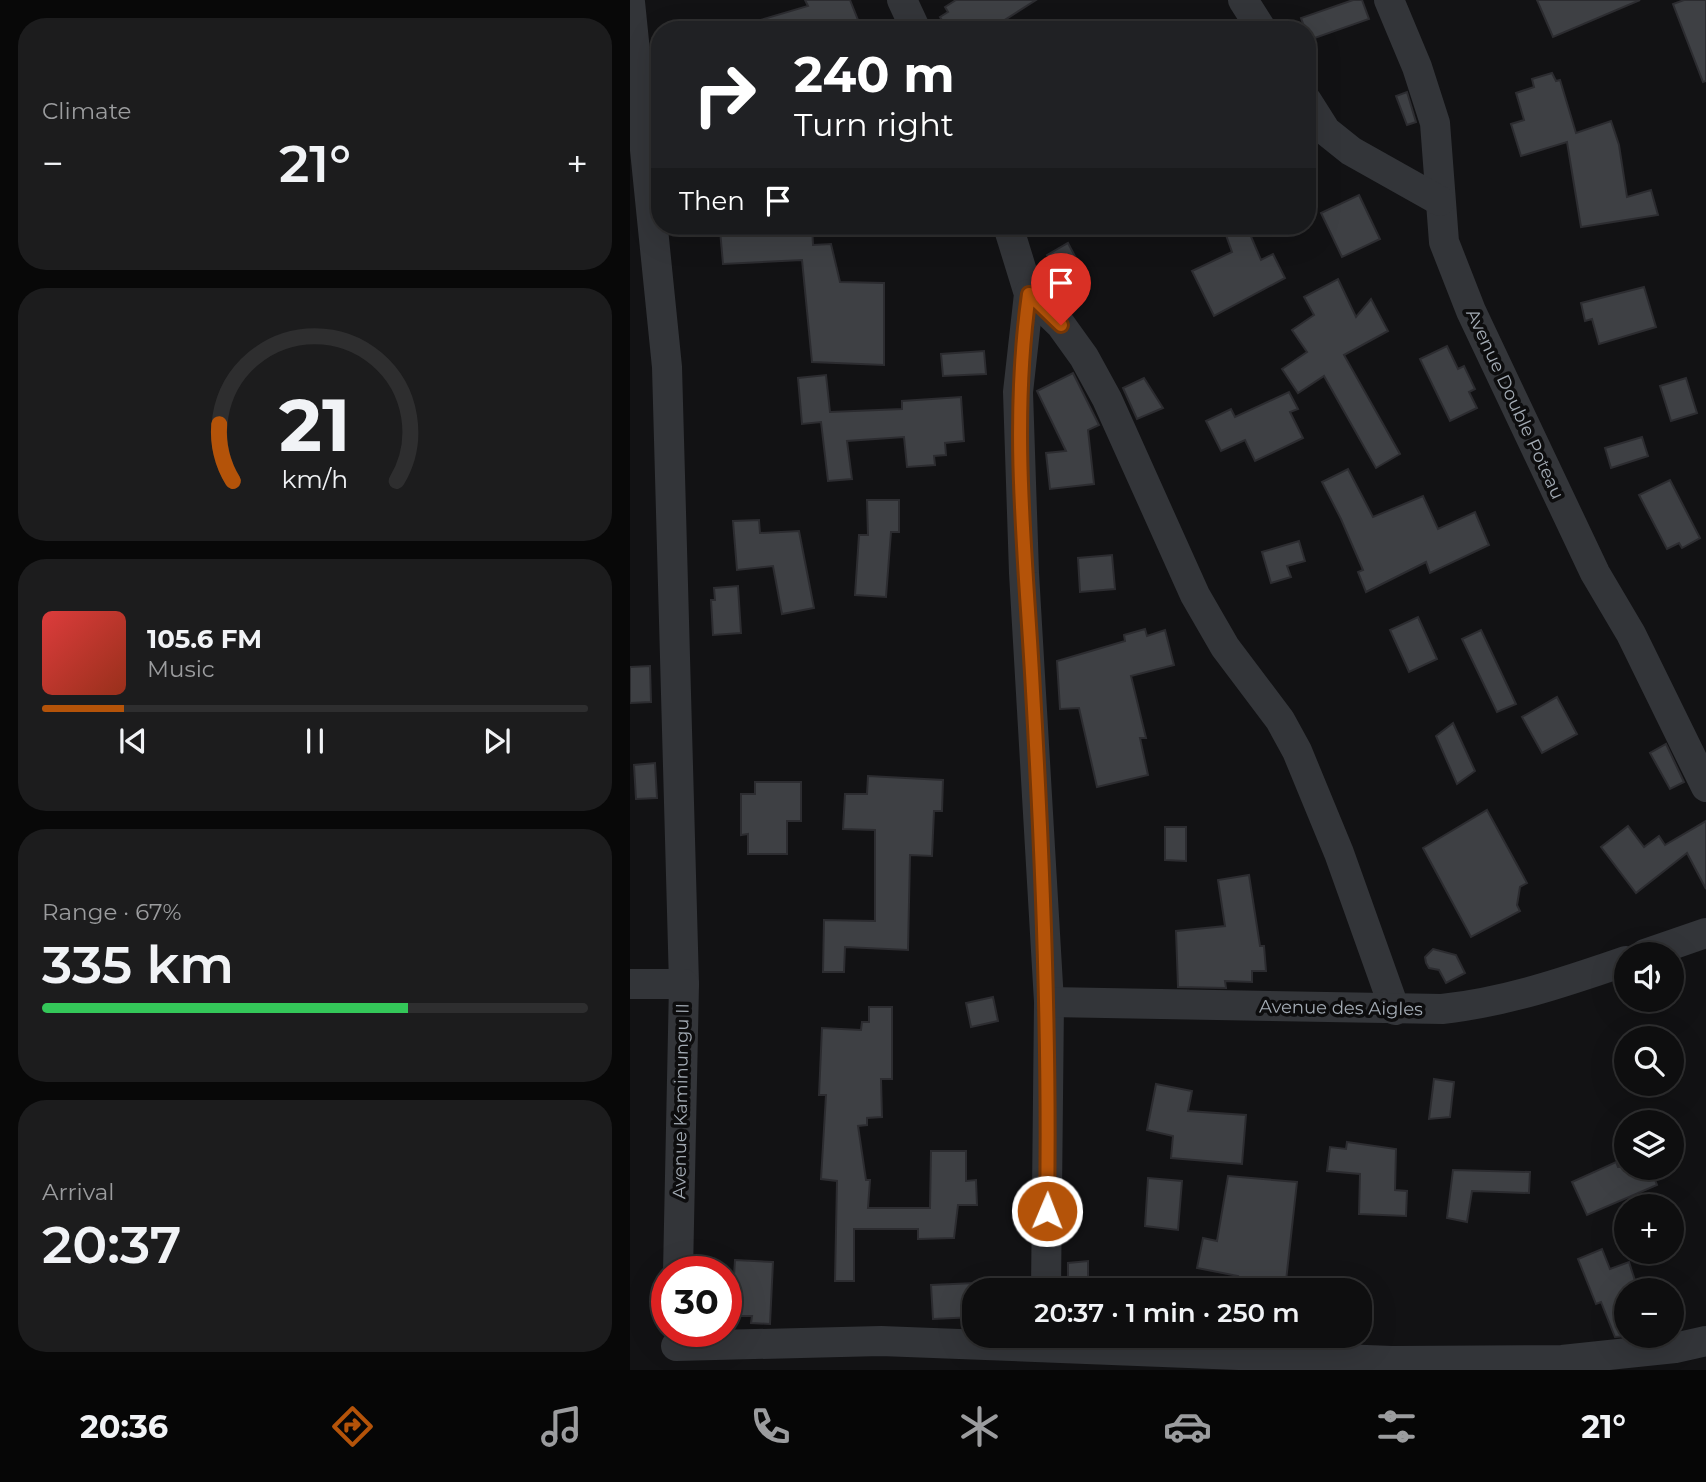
<!DOCTYPE html>
<meta charset="utf-8">
<style>
body{margin:0;font-family:Montserrat,sans-serif;background:#1c1c1d;color:#f1f3f6;height:100vh;display:flex;flex-direction:column;font-size:26px;white-space:nowrap}
*{box-sizing:border-box;margin:0}
p{font-size:23px;color:#9b9c9e}
.icon{flex:none;width:38px;height:38px;fill:none;stroke:currentColor;stroke-width:2;stroke-linecap:round;stroke-linejoin:round}
.map{position:relative;flex:1;overflow:hidden}
.panel{display:flex;flex-direction:column;gap:18px;padding:18px;background:#080808;width:630px}
.panel>*{flex:none}
.hud{position:absolute;left:21px;top:21px;width:665px;height:214px;border-radius:28px;box-shadow:0 7px 28px #0002,0 0 0 2px #2e2e2f;background:#202124;color:#fff;overflow:hidden}
.tools{position:absolute;left:984px;top:942px;display:grid;gap:14px}
.tools a{display:grid;place-items:center;width:70px;height:70px;border-radius:50%;background:#0e0e0f;box-shadow:0 7px 28px #0002,0 0 0 2px #2e2e2f;font-size:35px}
.speed{position:absolute;left:21px;top:1256px;display:flex;gap:14px;font-size:35px;font-weight:700;text-align:center}
.speed>*{display:grid;place-content:center;width:91px;height:91px;border-radius:50%;background:#0e0e0f;box-shadow:0 7px 28px #0002,0 0 0 2px #2e2e2f;line-height:1}
.speed .limit{border:10px solid #d22;background:#fff;color:#111}
.pin{position:absolute;display:grid;place-items:center;width:60px;height:60px;color:#fff;margin:-72px -30px;border-radius:50% 50% 50% 0;rotate:-45deg;box-shadow:0 0 7px #0007}
.pin .icon{rotate:45deg}
.me{position:absolute;width:77px;margin:-38px;rotate:1deg;stroke-linejoin:round;filter:drop-shadow(0 0 5px #0008)}
.turn{display:flex;align-items:center;gap:24px;height:147px;padding:0 28px;font-size:32px}
.turn .icon{width:91px;height:91px;stroke-width:2.5}
.turn b{display:block;font-size:49px;line-height:60px}
.then{display:flex;align-items:center;height:66px;padding:0 28px;background:#0003;gap:14px;font-size:26px}
.big{font-size:52px;font-weight:600;line-height:1.1}
.panel .card{flex:1;display:flex;flex-direction:column;justify-content:center;gap:10px;min-width:0;padding:0 24px;border-radius:28px;background:#1c1c1d}
.panel .dial{align-items:center;gap:0}
.dial svg{height:182px;overflow:visible;fill:none;stroke:#2e2e2f;stroke-width:7;stroke-linecap:round;text-anchor:middle}
.dial text{fill:#f1f3f6;stroke:none}
.song{display:flex;align-items:center;gap:21px}
.cover{width:84px;height:84px;border-radius:10px;background:linear-gradient(135deg,hsl(0 70% 55%),hsl(10 70% 35%))}
.played{height:7px;border-radius:4px;background:linear-gradient(90deg,#b45309 15%,#2e2e2f 15%)}
.keys{display:flex;justify-content:space-around;direction:ltr}
.heat{display:flex;justify-content:space-between;align-items:center;font-size:38px;direction:ltr}
.charge{height:10px;border-radius:5px;background:linear-gradient(90deg,#34c759 67%,#2e2e2f 0)}
.trip{position:absolute;left:332px;top:1278px;width:410px;height:70px;border-radius:28px;background:#0e0e0f;box-shadow:0 7px 28px #0002,0 0 0 2px #2e2e2f;font-weight:600;line-height:70px;text-align:center}
.tab-bar{display:flex;height:112px;justify-content:space-around;align-items:center;background:#060606;color:#9b9c9e}
.tab-bar .icon{width:49px;height:49px}
.tab-bar .current{color:#b45309}
.tab-bar b{font-size:32px;color:#f1f3f6}
main{display:flex;flex:1;min-height:0}
.map>svg:first-child{display:block}
</style>
<main>
<section class="panel">
<div class="card"><p>Climate</p>
<div class="heat"><a>−</a><b class="big">21°</b><a>+</a></div>
</div>
<div class="card dial"><svg viewBox="0 0 100 80">
<path d="M14 69A42 42 0 1 1 86 69"/>
<path d="M14 69A42 42 0 0 1 8 44" stroke="#b45309"/>
<text x="50" y="56" font-size="32" font-weight="700">21</text>
<text x="50" y="72" font-size="11">km/h</text>
</svg></div>
<div class="card">
<div class="song"><i class="cover"></i><div><b>105.6 FM</b><p>Music</p></div></div>
<div class="played"></div>
<div class="keys"><svg class="icon" aria-label="previous" viewBox="0 0 24 24"><path d="M18 5L8 12l10 7zM5 5v14"/></svg><svg class="icon" aria-label="pause" viewBox="0 0 24 24"><path d="M8 5v14M16 5v14"/></svg><svg class="icon" aria-label="next" viewBox="0 0 24 24"><path d="M6 5l10 7-10 7zM19 5v14"/></svg></div>
</div>
<div class="card"><p>Range · 67%</p><b class="big">335 km</b><div class="charge"></div></div>
<div class="card"><p>Arrival</p><b class="big">20:37</b></div>
</section>
<div class="map">
<svg width="1076" height="1370" viewBox="0 0 1076 1370">
<rect width="100%" height="100%" fill="#121214"/>
<g fill="#3e4044" stroke="#2c2c30" stroke-width="2">
<polygon points="175,0 220,0 232,30 118,30 117,24 178,6"/>
<polygon points="326,0 406,0 359,30 318,30 310,17 318,12 315,7"/>
<polygon points="723,0 732,0 739,19 679,40 671,18"/>
<polygon points="907,0 1010,0 923,37"/>
<polygon points="1054,0 1076,0 1076,81 1073,82 1043,4"/>
<polygon points="922,73 926,81 930,80 946,133 981,121 989,145 997,197 1021,190 1028,215 951,227 937,142 891,156 881,124 894,120 886,93 904,87 902,79"/>
<polygon points="777,92 786,122 777,125 766,96"/>
<polygon points="729,195 750,239 712,257 691,213"/>
<polygon points="149,226 182,226 183,245 201,244 210,282 254,283 254,365 182,362 172,260 93,264 90,230"/>
<polygon points="617,227 631,260 643,254 655,278 584,316 562,271 602,252 596,235"/>
<polygon points="438,243 448,262 428,274 417,255"/>
<polygon points="708,279 726,317 741,299 758,331 714,355 770,454 746,468 694,376 668,393 652,369 677,352 662,330 684,315 674,297"/>
<polygon points="1014,287 1026,327 969,344 962,319 955,321 951,303"/>
<polygon points="817,346 828,369 834,366 845,389 839,392 847,408 820,421 790,359"/>
<polygon points="354,351 356,374 313,376 311,354"/>
<polygon points="443,373 469,425 458,430 464,484 420,489 416,453 436,451 407,391"/>
<polygon points="196,375 200,412 272,409 272,401 331,397 334,441 315,443 316,455 304,456 305,465 277,467 274,437 217,441 222,479 198,481 191,422 172,424 168,378"/>
<polygon points="514,378 533,408 507,419 493,388"/>
<polygon points="1056,378 1067,413 1041,421 1030,386"/>
<polygon points="659,392 668,409 660,412 673,438 625,461 615,440 591,451 576,421 601,409 605,417"/>
<polygon points="1012,437 1018,456 981,468 975,448"/>
<polygon points="718,469 743,517 793,496 808,529 845,512 859,545 800,573 796,562 736,592 728,572 733,570 711,519 692,482"/>
<polygon points="1040,480 1070,538 1052,548 1049,543 1037,549 1009,495"/>
<polygon points="237,500 269,500 269,532 261,532 256,597 225,595 229,535 238,535"/>
<polygon points="129,520 130,533 169,531 184,608 152,614 143,566 107,570 103,521"/>
<polygon points="669,541 675,561 657,566 661,577 641,583 632,552"/>
<polygon points="482,555 485,589 450,592 448,558"/>
<polygon points="108,586 111,633 83,635 81,600 85,600 84,588"/>
<polygon points="788,617 807,659 779,672 760,630"/>
<polygon points="515,629 517,636 535,630 544,665 501,676 516,738 510,738 518,775 467,787 449,708 430,709 427,661 495,641 494,635"/>
<polygon points="851,630 886,704 867,712 832,639"/>
<polygon points="20,666 21,702 0,703 0,667"/>
<polygon points="927,697 947,734 912,753 892,717"/>
<polygon points="823,723 845,771 827,784 806,736"/>
<polygon points="1036,744 1054,782 1040,789 1020,753"/>
<polygon points="25,763 27,798 6,799 4,765"/>
<polygon points="238,776 313,780 312,811 304,811 302,856 280,855 278,950 215,947 214,972 193,972 194,920 245,921 245,830 213,829 215,794 237,794"/>
<polygon points="125,782 171,782 171,821 157,821 157,854 118,854 118,834 111,835 111,794 125,794"/>
<polygon points="857,810 897,883 890,887 887,905 890,911 841,937 793,848"/>
<polygon points="1076,821 1076,889 1057,853 1006,893 971,847 998,826 1014,847 1029,836 1035,845"/>
<polygon points="535,827 556,827 556,861 535,860"/>
<polygon points="619,875 630,946 634,946 636,971 622,971 622,982 595,981 596,988 548,987 546,931 595,926 588,880"/>
<polygon points="803,949 826,955 835,973 816,983 809,970 799,968 796,963 795,957"/>
<polygon points="363,997 368,1021 341,1027 336,1003"/>
<polygon points="239,1007 262,1007 262,1079 251,1079 252,1117 237,1118 237,1125 228,1126 236,1180 240,1180 238,1208 300,1208 301,1151 336,1151 336,1181 346,1180 347,1205 328,1205 324,1238 288,1239 288,1229 224,1229 224,1281 205,1281 207,1181 191,1179 196,1095 189,1095 192,1028 231,1030 232,1022 239,1022"/>
<polygon points="804,1079 824,1082 820,1117 799,1119"/>
<polygon points="526,1084 562,1091 558,1111 616,1115 612,1164 541,1158 543,1136 517,1130"/>
<polygon points="717,1142 766,1149 765,1190 777,1191 776,1216 729,1214 730,1174 697,1171 700,1147 716,1149"/>
<polygon points="986,1162 988,1167 1020,1167 1027,1185 957,1215 942,1182"/>
<polygon points="823,1170 900,1172 899,1193 842,1191 837,1222 817,1218"/>
<polygon points="598,1176 667,1182 655,1290 606,1290 608,1276 567,1268 573,1238 587,1241"/>
<polygon points="518,1178 552,1181 548,1230 515,1226"/>
<polygon points="972,1249 980,1269 999,1262 1008,1290 996,1290 996,1336 985,1337 971,1302 966,1304 948,1259"/>
<polygon points="105,1260 143,1262 140,1324 121,1323 122,1316 96,1316 96,1292 103,1292"/>
<polygon points="458,1261 458,1290 438,1290 438,1263"/>
<polygon points="345,1283 345,1317 303,1319 301,1285"/>
</g>
<g fill="none" stroke-linecap="round" stroke-linejoin="round">
<g stroke="#333539" stroke-width="30">
<polyline points="272,0 286,30"/>
<polyline points="613,0 632,30"/>
<polyline points="759,0 787,67 805,123 814,242 841,311 965,573 1001,634 1076,787"/>
<polyline points="0,2 37,367 54,984"/>
<polyline points="677,101 696,131 721,151 810,201"/>
<polyline points="378,226 399,294 388,392 394,573 419,1002 416,1290"/>
<polyline points="399,294 431,325 454,357 477,399 565,595 595,647 650,720 667,751 709,853 765,1010"/>
<polyline points="1015,954 1076,933"/>
<polyline points="0,984 54,984 48,1272"/>
<path d="M419,1002L812,1009C876,1002 935,982 996,961"/>
<polyline points="46,1346 251,1341 762,1361 932,1360 1045,1348 1076,1341"/>
</g>
</g>
<g fill="none" stroke-linecap="round" stroke-linejoin="round">
<defs>
<path id="route" d="M417,1211C420,1037 413,864 403,691C396,557 380,428 399,294L431,325"/>
</defs>
<use href="#route" stroke="#753606" stroke-width="18"/>
<use href="#route" stroke="#b45309" stroke-width="12"/>
</g>
<g text-anchor="middle" dominant-baseline="central" stroke-width="7" stroke-linejoin="round" paint-order="stroke">
<g font-size="18" fill="#a3abb4" stroke="#0d0d0e">
<text transform="translate(885 404) rotate(65)">Avenue Double Poteau</text>
<text transform="translate(711 1008) rotate(1)">Avenue des Aigles</text>
<text transform="translate(51 1101) rotate(-89)">Avenue Kaminungu II</text>
</g>
</g>
</svg>
<div class="tools">
<a><svg class="icon" aria-label="sound" viewBox="0 0 24 24"><path d="M4 9h4l5-4v14l-5-4H4zM17 9q2 3 0 6"/></svg></a>
<a><svg class="icon" aria-label="search" viewBox="0 0 24 24"><circle cx="10" cy="10" r="6"/><path d="M15 15l6 6"/></svg></a>
<a><svg class="icon" aria-label="layers" viewBox="0 0 24 24"><path d="M12 4l9 5-9 5-9-5zM3 14l9 5 9-5"/></svg></a>
<a>+</a>
<a>−</a>
</div>
<div class="speed"><div class="limit">30</div></div>
<div class="pin" style="left:431px;top:325px;background:#d93025"><svg class="icon" aria-label="arrive" viewBox="0 0 24 24"><path d="M6 21V4h12l-3 4 3 4H6"/></svg></div>
<svg class="me" style="left:417px;top:1211px" viewBox="-20 -20 40 40"><circle r="17" fill="#b45309" stroke="#fff" stroke-width="3"/><path d="M0-11L8 9 0 5-8 9z" fill="#fff"/></svg>
<div class="trip">20:37 · 1 min · 250 m</div>
<div class="hud">
<div class="turn"><svg class="icon" aria-label="right" viewBox="0 0 24 24"><path d="M7 20v-9h11M14 6l5 5-5 5"/></svg><div><b>240 m</b>Turn right</div></div>
<div class="then">Then<svg class="icon" aria-label="arrive" viewBox="0 0 24 24"><path d="M6 21V4h12l-3 4 3 4H6"/></svg></div>
</div>
</div>
</main>
<nav class="tab-bar">
<b>20:36</b>
<svg class="icon current" aria-label="directions" viewBox="0 0 24 24"><path d="M12 3l9 9-9 9-9-9zM9 14v-3h6M13 9l2 2-2 2"/></svg>
<svg class="icon" aria-label="music" viewBox="0 0 24 24"><path d="M9 18V5l10-2v13"/><circle cx="6" cy="18" r="3"/><circle cx="16" cy="16" r="3"/></svg>
<svg class="icon" aria-label="phone" viewBox="0 0 24 24"><path d="M5 4h4l2 5-3 2q2 4 5 5l2-3 5 2v4C11 20 4 13 5 4z"/></svg>
<svg class="icon" aria-label="climate" viewBox="0 0 24 24"><path d="M12 3v18M4 7l16 10M4 17L20 7"/></svg>
<svg class="icon" aria-label="car" viewBox="0 0 24 24"><path d="M5 17H2v-5l4-1 3-4h7l3 4 3 1v5h-3M9 17h6M6 11h13"/><circle cx="7" cy="17" r="2"/><circle cx="17" cy="17" r="2"/></svg>
<svg class="icon" aria-label="filters" viewBox="0 0 24 24"><path d="M4 7h16M4 17h16"/><circle cx="9" cy="7" r="2"/><circle cx="15" cy="17" r="2"/></svg>
<b>21°</b>
</nav>
